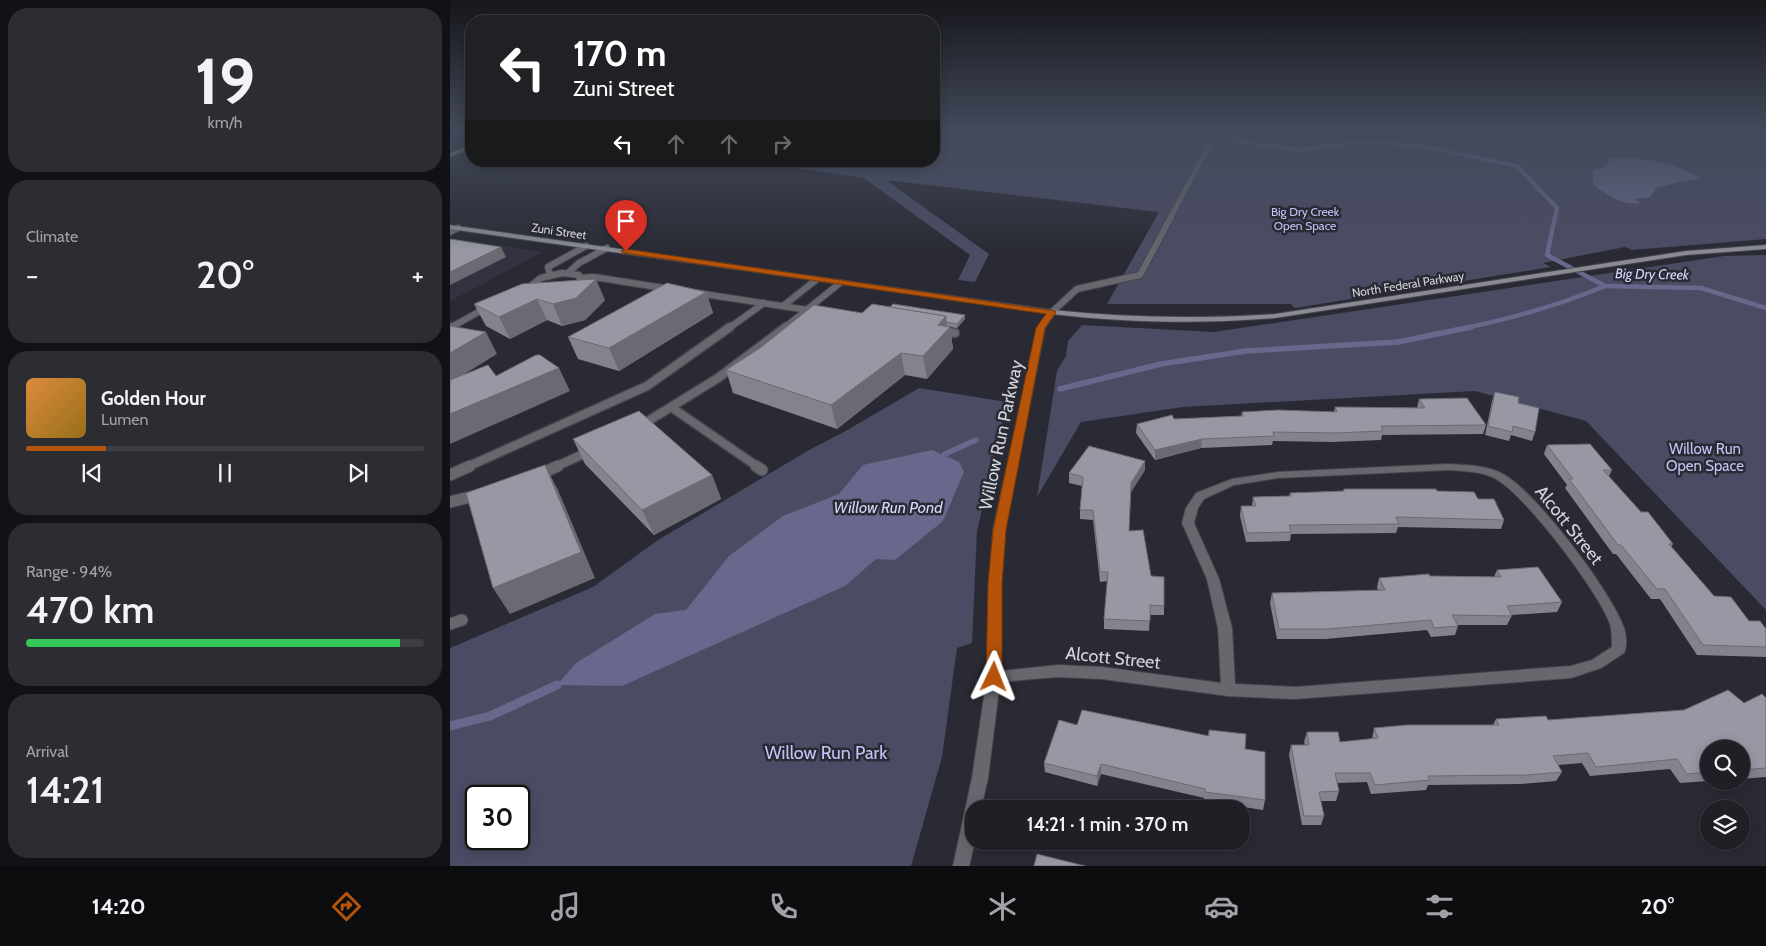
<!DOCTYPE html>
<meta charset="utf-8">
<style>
body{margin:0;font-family:Cabin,sans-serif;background:#2c2d32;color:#f1f3f6;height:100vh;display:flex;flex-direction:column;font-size:19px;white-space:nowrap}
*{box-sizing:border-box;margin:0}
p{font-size:16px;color:#a1a3a7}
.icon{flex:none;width:28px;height:28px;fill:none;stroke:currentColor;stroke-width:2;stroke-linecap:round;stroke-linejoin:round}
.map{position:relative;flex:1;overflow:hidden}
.sheet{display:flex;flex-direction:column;gap:8px;padding:8px;background:#111215;width:450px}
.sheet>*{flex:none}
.banner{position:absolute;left:15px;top:15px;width:475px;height:152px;border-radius:20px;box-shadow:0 2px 12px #0003,0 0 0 1px #3c3e43;background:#202124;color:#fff;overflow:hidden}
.buttons{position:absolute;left:1250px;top:740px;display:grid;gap:10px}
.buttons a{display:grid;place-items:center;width:50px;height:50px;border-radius:50%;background:#1f2026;box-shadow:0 2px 12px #0003,0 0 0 1px #3c3e43;font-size:25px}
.speed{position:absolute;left:15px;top:785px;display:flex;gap:10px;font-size:25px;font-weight:700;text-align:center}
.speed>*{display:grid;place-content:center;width:65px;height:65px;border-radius:50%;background:#1f2026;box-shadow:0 2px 12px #0003,0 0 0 1px #3c3e43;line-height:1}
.speed .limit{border:2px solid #111;border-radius:8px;background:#fff;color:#111}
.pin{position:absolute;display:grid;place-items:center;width:42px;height:42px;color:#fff;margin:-51px -21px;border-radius:50% 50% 50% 0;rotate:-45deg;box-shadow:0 0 5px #0007}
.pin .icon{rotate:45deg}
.me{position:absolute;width:55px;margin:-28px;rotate:2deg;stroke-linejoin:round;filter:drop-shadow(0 0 4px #0008)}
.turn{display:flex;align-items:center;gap:18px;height:105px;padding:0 25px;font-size:22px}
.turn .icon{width:65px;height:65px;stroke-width:2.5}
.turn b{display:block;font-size:35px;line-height:42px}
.lanes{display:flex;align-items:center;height:48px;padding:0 25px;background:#0003;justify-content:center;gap:25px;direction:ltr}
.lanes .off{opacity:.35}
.big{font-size:38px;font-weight:600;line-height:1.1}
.sheet .tile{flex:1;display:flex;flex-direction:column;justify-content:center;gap:8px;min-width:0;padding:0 18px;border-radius:20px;background:#2c2d32}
.sheet .dial{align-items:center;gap:0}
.dial b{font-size:65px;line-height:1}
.song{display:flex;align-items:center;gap:15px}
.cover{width:60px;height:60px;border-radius:8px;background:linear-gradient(135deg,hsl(30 70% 55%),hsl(40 70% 35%))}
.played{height:5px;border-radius:2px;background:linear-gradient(90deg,#b45309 20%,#3c3e43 20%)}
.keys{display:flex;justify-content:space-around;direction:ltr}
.heat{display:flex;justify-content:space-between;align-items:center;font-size:28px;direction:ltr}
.charge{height:8px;border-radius:4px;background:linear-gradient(90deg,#34c759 94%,#3c3e43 0)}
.trip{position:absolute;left:515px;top:800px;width:285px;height:50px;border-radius:20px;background:#1f2026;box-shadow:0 2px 12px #0003,0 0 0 1px #3c3e43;font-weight:600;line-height:50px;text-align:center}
.menu{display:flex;height:80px;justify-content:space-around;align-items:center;background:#0c0d0f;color:#a1a3a7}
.menu .icon{width:35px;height:35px}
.menu .selected{color:#b45309}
.menu b{font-size:22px;color:#f1f3f6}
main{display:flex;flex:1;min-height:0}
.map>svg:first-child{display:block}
</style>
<main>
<section class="sheet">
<div class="tile dial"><b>19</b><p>km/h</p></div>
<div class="tile"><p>Climate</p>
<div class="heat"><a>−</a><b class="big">20°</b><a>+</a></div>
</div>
<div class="tile">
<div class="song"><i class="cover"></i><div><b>Golden Hour</b><p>Lumen</p></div></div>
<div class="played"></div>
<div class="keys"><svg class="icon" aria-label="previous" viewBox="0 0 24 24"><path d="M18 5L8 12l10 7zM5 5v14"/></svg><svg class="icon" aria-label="pause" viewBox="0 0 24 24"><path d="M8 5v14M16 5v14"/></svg><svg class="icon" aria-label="next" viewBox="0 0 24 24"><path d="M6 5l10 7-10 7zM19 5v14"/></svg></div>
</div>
<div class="tile"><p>Range · 94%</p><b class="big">470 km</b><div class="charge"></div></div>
<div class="tile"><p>Arrival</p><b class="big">14:21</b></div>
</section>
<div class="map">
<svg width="1316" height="866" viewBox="0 0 1316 866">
<rect width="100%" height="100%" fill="#292a33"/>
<polygon fill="#323241" points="0,238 93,252 0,301"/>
<g fill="#4b4c64" fill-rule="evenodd">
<polygon points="484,131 1316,131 1316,239 1182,250 1175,247 1093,263 1101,267 845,308 841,304 657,304 709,212 436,180 539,254 525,282 508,280 520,255 414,178 341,167 335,161 484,161"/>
<polygon points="1316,255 1316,610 1136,421 1025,391 733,407 631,422 587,497 607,371 616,356 618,341 632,325 764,332 1274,256"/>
<path d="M469,388L557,402L527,531L522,643L507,648L492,757L461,866H0V648L143,587L208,540L359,450L394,432ZM26,796H69V839H26Z"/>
</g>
<g fill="#67688c">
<path d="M1161,158C1196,158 1220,161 1251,178L1207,187L1200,197L1184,199L1191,203C1173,207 1157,194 1143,185V171L1156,166Z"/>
<polygon points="482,450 509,462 514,472 493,521 445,560 426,559 395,586 172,686 107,685 126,663 205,614 236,610 279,556 333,516 389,494 413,465"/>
</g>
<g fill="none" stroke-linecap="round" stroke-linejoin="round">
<polyline stroke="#67688c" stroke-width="4" points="692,131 710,137 779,140 849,150 903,143 939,143 981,148 1067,166 1107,208 1105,218"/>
<g stroke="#67688c" stroke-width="4.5">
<polyline points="1105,217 1097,255 1155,286 1251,288 1316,308"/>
<path d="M1015,328C1063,318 1110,305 1155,286"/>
</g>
<g stroke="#67688c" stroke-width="5.5">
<polyline points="610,389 711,364 796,351 948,342 1021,327"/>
<polyline points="495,454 526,440"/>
</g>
<polyline stroke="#67688c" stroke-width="9" points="0,726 40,716 107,685"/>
<defs>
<polyline id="service-far3" points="720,218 759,146"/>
<g id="service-far2">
<polyline points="0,232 8,228"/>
<path d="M112,273L129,275L130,282C114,292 97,297 79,291L78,288L91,278Z"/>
<polyline points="118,273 129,263 157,248"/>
<polyline points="100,275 98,267 136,246"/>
<polyline points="131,278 144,277 220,289"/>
<polyline points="247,293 358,310"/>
<polyline points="333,306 366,280"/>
<polyline points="602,312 627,289 690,275 721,217"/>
<polyline points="0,328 39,306"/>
<polyline points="279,328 314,303"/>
<polyline points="334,328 390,283"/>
</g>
<g id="service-far1">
<polyline points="0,328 2,327"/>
<polyline points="490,330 505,333"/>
<polyline points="224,409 308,467"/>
<polyline points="190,426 268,378 336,327"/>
<polyline points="17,467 197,386 280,327"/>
<polyline points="105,467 140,451"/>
</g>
<g id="service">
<polyline points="306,466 312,470"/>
<polyline points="0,475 20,466"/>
<polyline points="88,475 108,466"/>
<polyline points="0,502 29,495"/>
<polyline points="0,624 12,620"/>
</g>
<path id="minor" d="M599,310H602L606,312L595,328L555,530L551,584V671L607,665L652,667L771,683L768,628L757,579L732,523L736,508L746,493L782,479L828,472L997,464C1015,465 1037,465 1053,474C1086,492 1158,588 1172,623C1176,631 1178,645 1174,653L1151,668L1121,678L845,699L778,696L652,679L607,677L550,682L538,778L531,809H524L525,841L519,866H503L522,778L537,677L539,584L543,530L587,328ZM997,470C1013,471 1032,471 1046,479C1076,496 1148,591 1160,624C1162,631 1162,639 1162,647L1142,660L1121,666L845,687L785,684L782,628L769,579L744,523L748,508L754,499L784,485L828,478Z"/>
<g id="secondary">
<polygon points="21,145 21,149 0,157 0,153"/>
<path d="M0,225L602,310C677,318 750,319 825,314L1236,251L1316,245V249L1236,255L825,318C750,324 677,323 602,314L0,229Z"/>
</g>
</defs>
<use href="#service-far3" stroke="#44454e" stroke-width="6"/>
<use href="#service-far2" stroke="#44454e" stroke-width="8"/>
<use href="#service-far1" stroke="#44454e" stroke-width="11"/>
<use href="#service" stroke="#44454e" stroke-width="13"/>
<use href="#minor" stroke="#44454e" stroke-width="2"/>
<use href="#secondary" stroke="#44454e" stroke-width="2"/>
<use href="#service-far3" stroke="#67686d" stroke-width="5"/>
<use href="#service-far2" stroke="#67686d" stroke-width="6"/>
<use href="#service-far1" stroke="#67686d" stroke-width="8"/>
<use href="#service" stroke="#67686d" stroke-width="11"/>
<use href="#minor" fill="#67686d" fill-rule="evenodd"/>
<use href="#secondary" fill="#898a92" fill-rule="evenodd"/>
</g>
<g fill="#82838d">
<polygon points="72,284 155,300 135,320 112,326 97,320 60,339 36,326 24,304"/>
<polygon points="256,292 263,313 169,371 128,359 118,337"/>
<polygon points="412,313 515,319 507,328 497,326 500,327 503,349 477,379 455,375 387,429 283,393 276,370"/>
<polygon points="1045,392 1068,403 1085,432 1082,441 1061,435 1059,441 1035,435 1042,401"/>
<polygon points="969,399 1036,425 1033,434 932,435 931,440 882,442 823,441 822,445 751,448 705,460 686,433 687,424 724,419 791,416 792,412 884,412 885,407 967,408"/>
<polygon points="123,439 262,475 271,499 204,535 135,464"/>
<polygon points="1097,445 1162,470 1159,476 1191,512 1223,544 1221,547 1264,596 1299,621 1316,629 1316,657 1247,655 1210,599 1201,599 1166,554 1163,554 1115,488 1117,485 1094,454"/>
<polygon points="695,461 695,470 681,492 679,531 714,606 714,615 700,615 699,631 654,629 654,619 658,581 650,582 643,520 630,519 630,510 632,486 619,483 619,473"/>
<polygon points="894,489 987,491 1028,499 1054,520 1051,529 948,527 946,533 841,534 840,541 796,542 790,516 791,506 802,506 803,497 839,496 840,493 893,491"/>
<polygon points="1047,570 1112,602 1107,612 1062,615 1057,625 1008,625 1008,626 1005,635 981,637 977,630 875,639 827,639 820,603 822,593 928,590 927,587 929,578 980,576 1044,577"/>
<polygon points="1316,698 1316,778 1315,777 1291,779 1291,749 1259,749 1259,781 1230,783 1220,769 1140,776 1132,763 1108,765 1112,772 1106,781 1071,784 978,785 976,790 921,794 917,782 887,783 889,791 886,801 871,801 874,816 871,825 852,825 839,755 841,745 855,745 854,742 857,732 890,742 922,739 924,728 1043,725 1046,719 1098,720 1234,710 1294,703"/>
<polygon points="627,725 758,736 759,730 795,749 815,800 813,810 754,801 754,798 651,774 647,786 595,772 594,763"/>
</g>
<g fill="#6a6a73">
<polygon points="51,247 56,257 0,285 0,272"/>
<polygon points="146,279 155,300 135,320 112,326 103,304"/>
<polygon points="256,292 263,313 169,371 159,348"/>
<polygon points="87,299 97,320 60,339 49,317"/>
<polygon points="515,315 515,319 507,328 507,324"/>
<polygon points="496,316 497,330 500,327 503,349 477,379 473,356 488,325"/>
<polygon points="36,332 47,354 0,383 0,353"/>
<polygon points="451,353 455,375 387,429 381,405"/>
<polygon points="109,368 120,391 0,444 0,414"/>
<polygon points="752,439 751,448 705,460 705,450"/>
<polygon points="695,461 695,470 681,492 681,483"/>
<polygon points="95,465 108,490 145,578 60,614 43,588"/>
<polygon points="262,475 271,499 204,535 192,510"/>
<polygon points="651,764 651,774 647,786 647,776"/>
</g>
<g fill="#9798a4" stroke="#6a6a73">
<polygon points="0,239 51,247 0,272"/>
<polygon points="146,279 126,298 103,304 87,299 49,317 24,304 72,284"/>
<polygon points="217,283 256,292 159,348 118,337"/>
<polygon points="422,304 496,316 488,325 500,327 473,356 451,353 381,405 276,370 310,348 364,305 412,313"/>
<polygon points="443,304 515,315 507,324 496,322 496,316 440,307"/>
<polygon points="0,326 36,332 0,353"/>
<polygon points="86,355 90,355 109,368 0,414 0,380 38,365 46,376"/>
<polygon points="1045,392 1069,397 1068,403 1089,408 1085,432 1063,426 1062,432 1038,426"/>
<polygon points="1017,398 1036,425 931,426 933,431 884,433 823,432 824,436 752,439 705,450 687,424 722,415 724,419 793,416 792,412 828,410 887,412 885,407 975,408 969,399"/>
<polygon points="189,411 262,475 192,510 123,439"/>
<polygon points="1140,444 1162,470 1153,470 1191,512 1198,512 1223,544 1219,544 1264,596 1281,597 1299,621 1310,621 1316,629 1316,647 1253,645 1215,589 1207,589 1171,545 1168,545 1119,479 1123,479 1097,445"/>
<polygon points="639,446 695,461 681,483 679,531 693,530 701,576 714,577 714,606 700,605 700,621 654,619 658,572 650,572 643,510 630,510 633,477 619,473"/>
<polygon points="95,465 131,552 43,588 16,493"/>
<polygon points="894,489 986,489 987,491 1024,492 1028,499 1044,499 1054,520 946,517 949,524 839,525 841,532 797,533 791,506 806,506 803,497 841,496 840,493 894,491"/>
<polygon points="1088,567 1112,602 1057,606 1062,616 1002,615 1008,626 984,628 981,620 878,629 829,629 822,593 935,590 929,578 979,574 980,576 1051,577 1047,570"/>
<polygon points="1278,690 1294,703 1312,694 1316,698 1316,768 1291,770 1291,749 1259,749 1259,772 1237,774 1227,759 1146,767 1138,753 1103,756 1112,772 1076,775 978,776 980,780 925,785 920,773 885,773 889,791 869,792 874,816 854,816 841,745 859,745 857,732 888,732 890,742 928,738 924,728 957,725 1049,725 1046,719 1096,716 1098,720 1234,710"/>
<polygon points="632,710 759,736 759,730 796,734 795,749 815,752 815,800 755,792 755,789 651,764 647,776 594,763 609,720 627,725"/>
<polygon points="587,854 635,866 584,866"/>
</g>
<linearGradient id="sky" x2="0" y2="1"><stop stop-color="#17171c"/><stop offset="0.52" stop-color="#434a5b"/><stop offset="1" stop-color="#434a5b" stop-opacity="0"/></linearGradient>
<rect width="1316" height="252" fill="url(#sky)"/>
<polygon fill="#b45309" stroke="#753606" points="176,249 605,311 606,312 595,328 556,530 552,584 552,677 550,681 544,683 538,681 536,677 538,584 543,530 586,328 596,314 173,253 171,251"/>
<g text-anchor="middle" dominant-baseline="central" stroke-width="5" stroke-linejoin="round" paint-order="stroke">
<g font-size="12" fill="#c2c4f6" stroke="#292a33">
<text x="855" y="211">Big Dry Creek<tspan x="855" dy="14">Open Space</tspan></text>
</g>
<g font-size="12" fill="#d3d4da" stroke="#292a33">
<text transform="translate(109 231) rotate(8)">Zuni Street</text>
<text transform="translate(958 284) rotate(-9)">North Federal Parkway</text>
</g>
<g font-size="14" font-style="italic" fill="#d6d7fd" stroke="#292a33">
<text transform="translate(1202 274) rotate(1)">Big Dry Creek</text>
</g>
<g font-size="15" fill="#c2c4f6" stroke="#292a33">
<text x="1255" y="449">Willow Run<tspan x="1255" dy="17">Open Space</tspan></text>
</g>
<g font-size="16" font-style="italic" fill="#d6d7fd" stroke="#292a33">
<text x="438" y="507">Willow Run Pond</text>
</g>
<g font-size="18" fill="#d3d4da" stroke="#292a33">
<text transform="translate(551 435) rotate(-78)">Willow Run Parkway</text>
<text transform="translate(1119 525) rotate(51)">Alcott Street</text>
<text transform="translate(663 658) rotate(6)">Alcott Street</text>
</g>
<g font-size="18" fill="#c2c4f6" stroke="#292a33">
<text x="376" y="753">Willow Run Park</text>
</g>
</g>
</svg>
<div class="buttons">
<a><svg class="icon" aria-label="search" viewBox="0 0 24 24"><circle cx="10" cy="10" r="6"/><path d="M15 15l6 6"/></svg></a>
<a><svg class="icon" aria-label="layers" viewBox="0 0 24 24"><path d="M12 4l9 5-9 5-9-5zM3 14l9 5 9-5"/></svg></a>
</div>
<div class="speed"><div class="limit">30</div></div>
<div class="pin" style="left:176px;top:251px;background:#d93025"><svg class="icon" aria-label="arrive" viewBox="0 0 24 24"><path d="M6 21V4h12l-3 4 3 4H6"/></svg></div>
<svg class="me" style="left:544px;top:677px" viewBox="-20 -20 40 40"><path d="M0-17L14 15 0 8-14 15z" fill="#b45309" stroke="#fff" stroke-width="4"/></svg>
<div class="trip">14:21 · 1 min · 370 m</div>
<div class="banner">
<div class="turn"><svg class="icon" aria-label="left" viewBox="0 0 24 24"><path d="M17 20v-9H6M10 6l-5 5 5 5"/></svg><div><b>170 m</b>Zuni Street</div></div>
<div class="lanes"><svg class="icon" aria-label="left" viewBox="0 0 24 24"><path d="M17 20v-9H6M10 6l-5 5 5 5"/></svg><svg class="icon off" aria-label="ahead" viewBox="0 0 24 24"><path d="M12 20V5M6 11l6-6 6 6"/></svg><svg class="icon off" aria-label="ahead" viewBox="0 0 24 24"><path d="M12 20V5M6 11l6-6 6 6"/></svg><svg class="icon off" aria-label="right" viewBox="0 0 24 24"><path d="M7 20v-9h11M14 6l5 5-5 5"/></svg></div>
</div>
</div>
</main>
<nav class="menu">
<b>14:20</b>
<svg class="icon selected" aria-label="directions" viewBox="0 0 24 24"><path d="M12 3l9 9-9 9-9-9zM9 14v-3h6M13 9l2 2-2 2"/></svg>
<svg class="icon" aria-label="music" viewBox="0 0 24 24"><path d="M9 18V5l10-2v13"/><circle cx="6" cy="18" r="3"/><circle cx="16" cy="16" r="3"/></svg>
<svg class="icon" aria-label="phone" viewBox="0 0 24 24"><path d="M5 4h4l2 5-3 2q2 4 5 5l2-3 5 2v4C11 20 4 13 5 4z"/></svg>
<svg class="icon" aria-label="climate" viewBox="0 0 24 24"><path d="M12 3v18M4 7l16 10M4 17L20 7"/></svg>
<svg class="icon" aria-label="car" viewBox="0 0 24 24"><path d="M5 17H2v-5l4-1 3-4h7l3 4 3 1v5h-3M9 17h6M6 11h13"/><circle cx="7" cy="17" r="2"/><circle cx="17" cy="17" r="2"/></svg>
<svg class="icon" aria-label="filters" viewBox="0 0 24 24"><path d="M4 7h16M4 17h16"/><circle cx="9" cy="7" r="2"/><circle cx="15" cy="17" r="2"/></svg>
<b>20°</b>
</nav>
